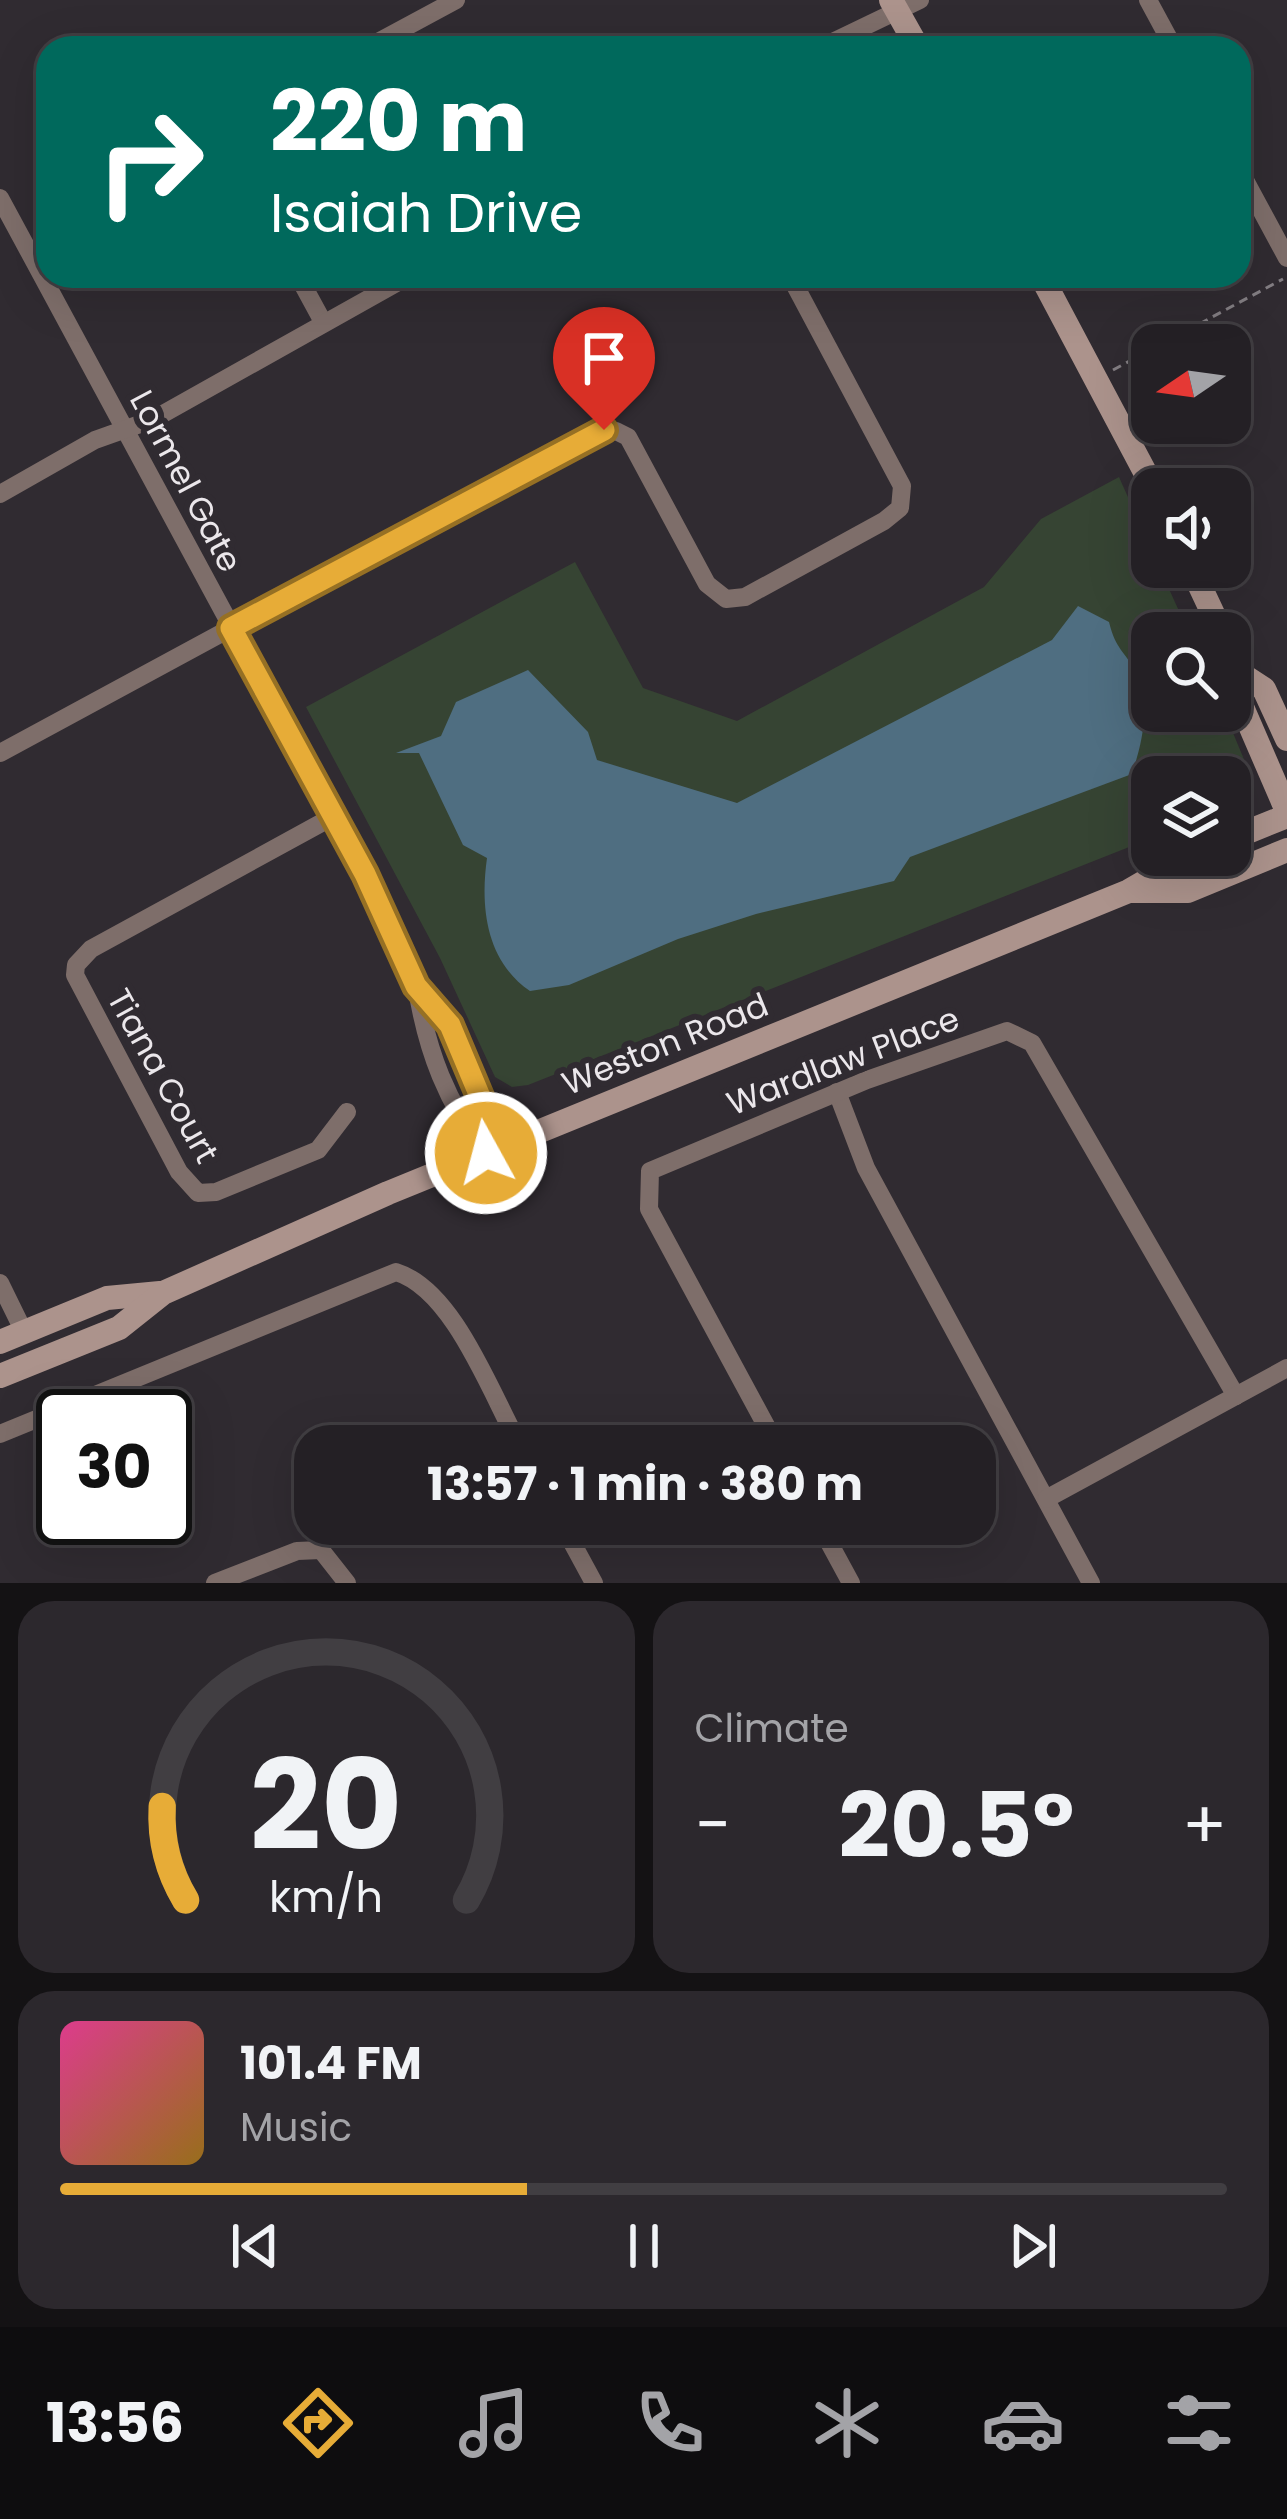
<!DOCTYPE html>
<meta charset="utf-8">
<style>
body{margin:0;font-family:Poppins,sans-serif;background:#2c282d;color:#f1f3f6;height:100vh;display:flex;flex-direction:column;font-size:45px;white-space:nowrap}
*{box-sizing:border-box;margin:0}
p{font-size:39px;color:#a3a3a7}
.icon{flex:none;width:66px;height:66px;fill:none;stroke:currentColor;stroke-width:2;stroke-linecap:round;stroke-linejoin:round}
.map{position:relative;height:1583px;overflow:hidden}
.drawer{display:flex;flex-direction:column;gap:18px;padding:18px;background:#141214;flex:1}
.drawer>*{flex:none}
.guide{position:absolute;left:36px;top:36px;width:1215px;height:252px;border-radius:36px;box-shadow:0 12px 48px #0002,0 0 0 3px #413e42;background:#00695c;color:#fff;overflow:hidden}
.needle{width:78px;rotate:257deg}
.tools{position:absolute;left:1131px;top:324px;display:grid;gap:24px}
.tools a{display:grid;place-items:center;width:120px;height:120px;border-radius:24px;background:#242025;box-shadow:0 12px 48px #0002,0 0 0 3px #413e42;font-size:60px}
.speed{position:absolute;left:36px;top:1389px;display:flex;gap:24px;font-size:60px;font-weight:700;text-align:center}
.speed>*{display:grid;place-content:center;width:156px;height:156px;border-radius:50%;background:#242025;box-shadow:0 12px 48px #0002,0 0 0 3px #413e42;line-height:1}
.speed .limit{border:6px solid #111;border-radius:18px;background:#fff;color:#111}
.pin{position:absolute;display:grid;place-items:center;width:102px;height:102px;color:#fff;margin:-123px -51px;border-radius:50% 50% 50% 0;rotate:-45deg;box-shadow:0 0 12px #0007}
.pin .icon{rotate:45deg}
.me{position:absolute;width:132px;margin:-66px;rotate:353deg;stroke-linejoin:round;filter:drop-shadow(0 0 9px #0008)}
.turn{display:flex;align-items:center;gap:42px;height:252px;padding:0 36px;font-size:54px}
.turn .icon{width:156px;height:156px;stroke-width:2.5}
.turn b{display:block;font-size:84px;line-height:102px}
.big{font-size:90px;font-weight:700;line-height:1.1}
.drawer .card{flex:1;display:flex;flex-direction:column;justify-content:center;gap:18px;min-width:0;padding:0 42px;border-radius:36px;background:#2c282d}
.drawer .dial{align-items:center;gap:0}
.dial svg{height:312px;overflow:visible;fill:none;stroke:#413e42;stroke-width:7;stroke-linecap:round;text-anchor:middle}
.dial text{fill:#f1f3f6;stroke:none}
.song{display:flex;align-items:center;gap:36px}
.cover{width:144px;height:144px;border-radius:18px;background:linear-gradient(135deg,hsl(330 70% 55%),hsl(40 70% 35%))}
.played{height:12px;border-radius:6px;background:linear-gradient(90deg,#e7ac37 40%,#413e42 40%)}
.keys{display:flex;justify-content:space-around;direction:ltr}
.heat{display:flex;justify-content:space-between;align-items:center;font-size:66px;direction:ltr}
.drawer .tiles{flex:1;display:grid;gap:18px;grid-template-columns:1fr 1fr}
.card:last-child{grid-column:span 2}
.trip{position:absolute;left:294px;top:1425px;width:702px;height:120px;border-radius:36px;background:#242025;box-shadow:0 12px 48px #0002,0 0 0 3px #413e42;font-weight:700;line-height:120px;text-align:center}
.tab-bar{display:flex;height:192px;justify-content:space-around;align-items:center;background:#0e0d0f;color:#a3a3a7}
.tab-bar .icon{width:84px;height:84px}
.tab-bar .current{color:#e7ac37}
.tab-bar b{font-size:54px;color:#f1f3f6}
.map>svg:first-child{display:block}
</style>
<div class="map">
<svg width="1287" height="1583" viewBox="0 0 1287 1583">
<rect width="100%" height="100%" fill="#302b31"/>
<polygon fill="#364433" points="1119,477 1152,551 1152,567 1159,567 1189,633 1152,633 1152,711 1224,711 1250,774 1230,804 1230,777 1152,777 1152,838 528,1085 512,1087 495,1077 440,958 306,707 575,562 643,688 737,721 984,587 1041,519"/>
<path fill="#4f6e81" d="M1078,606L1109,622C1116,651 1125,650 1135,672C1151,706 1143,740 1132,774L910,857L894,881L756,914L678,939L569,985L530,991C486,961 480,907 487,858L463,845L419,753H396L441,736L456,702L528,670L588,732L597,760L737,803L1052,640Z"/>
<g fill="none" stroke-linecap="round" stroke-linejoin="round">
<g stroke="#837e83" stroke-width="3" stroke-dasharray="9 6" stroke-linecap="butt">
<polyline points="1160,345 1283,279"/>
<polyline points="1113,370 1152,349"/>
</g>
<g stroke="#7e6e6a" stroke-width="18">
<polyline points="1148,0 1174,48"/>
<polyline points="367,48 456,0"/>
<polyline points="820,48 920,0"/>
<polyline points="1239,169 1287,258"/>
<polyline points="0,198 365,874 416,986 450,1025 484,1107 486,1153"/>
<polyline points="298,276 323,322"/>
<polyline points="0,494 95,440 154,419 409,276"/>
<polyline points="0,753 593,432 616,431 628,437 707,584 726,599 745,597 884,521 900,508 902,486 790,276"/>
<polyline points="334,816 91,949 76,965 75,975 179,1172 198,1193 216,1192 318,1150 347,1112"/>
<path d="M417,989C427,1051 447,1104 486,1153"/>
<polyline points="837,1092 866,1168 1091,1583"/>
<polyline points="0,1283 24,1332"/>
<path d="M0,1434L396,1272C454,1290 491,1394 520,1446"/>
<polyline points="777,1446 649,1209 650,1171 867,1080 1007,1031 1032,1043 1236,1396"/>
<polyline points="1046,1499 1287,1368"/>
<polyline points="562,1524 594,1583"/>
<polyline points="819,1524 851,1583"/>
<polyline points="215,1583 297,1551 321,1550 347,1583"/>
</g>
<g stroke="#ac938c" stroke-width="24">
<polyline points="891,0 918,48"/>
<polyline points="1041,276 1154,489"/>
<polyline points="1191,567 1222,633"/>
<polyline points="1230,650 1241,674 1239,700 1287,811"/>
<polyline points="1241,674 1264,689 1287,739"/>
<polyline points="1230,839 1287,816"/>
<polyline points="1131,891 1188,891 1287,850"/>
<polyline points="0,1342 107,1298 160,1293"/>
<polyline points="0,1376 119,1328 163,1293 388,1193 1129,891 1191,855"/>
</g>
</g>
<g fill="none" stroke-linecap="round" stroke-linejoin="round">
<defs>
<polyline id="route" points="486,1153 484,1106 450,1025 416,986 365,874 231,628 604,430"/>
</defs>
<use href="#route" stroke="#967024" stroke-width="30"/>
<use href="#route" stroke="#e7ac37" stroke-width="21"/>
</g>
<g text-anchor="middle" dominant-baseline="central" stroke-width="12" stroke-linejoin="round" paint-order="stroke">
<g font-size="33" fill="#ebe7eb" stroke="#302b31">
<text transform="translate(186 481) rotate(62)">Lormel Gate</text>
<text transform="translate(665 1044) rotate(-22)">Weston Road</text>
<text transform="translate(843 1061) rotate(-21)">Wardlaw Place</text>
<text transform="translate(163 1076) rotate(61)">Tiana Court</text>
</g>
</g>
</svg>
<div class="tools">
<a><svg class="needle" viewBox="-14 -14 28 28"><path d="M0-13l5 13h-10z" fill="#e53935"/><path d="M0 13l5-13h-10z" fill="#a3a3a7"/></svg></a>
<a><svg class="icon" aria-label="sound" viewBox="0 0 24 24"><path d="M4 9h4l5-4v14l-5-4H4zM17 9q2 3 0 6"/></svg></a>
<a><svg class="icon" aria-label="search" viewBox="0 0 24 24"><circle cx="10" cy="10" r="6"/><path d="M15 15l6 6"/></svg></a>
<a><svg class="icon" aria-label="layers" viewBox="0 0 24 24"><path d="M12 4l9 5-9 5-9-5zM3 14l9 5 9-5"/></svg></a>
</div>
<div class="speed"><div class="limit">30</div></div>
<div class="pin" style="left:604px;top:430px;background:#d93025"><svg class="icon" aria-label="arrive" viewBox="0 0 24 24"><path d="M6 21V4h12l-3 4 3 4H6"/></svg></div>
<svg class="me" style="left:486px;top:1153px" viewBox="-20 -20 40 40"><circle r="17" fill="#e7ac37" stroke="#fff" stroke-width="3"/><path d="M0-11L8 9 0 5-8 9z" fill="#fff"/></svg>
<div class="trip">13:57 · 1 min · 380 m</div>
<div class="guide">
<div class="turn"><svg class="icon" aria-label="right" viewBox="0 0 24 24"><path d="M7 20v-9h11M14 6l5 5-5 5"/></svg><div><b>220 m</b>Isaiah Drive</div></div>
</div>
</div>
<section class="drawer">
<div class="tiles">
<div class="card dial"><svg viewBox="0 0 100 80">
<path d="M14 69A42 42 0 1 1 86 69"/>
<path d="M14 69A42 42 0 0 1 8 45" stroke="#e7ac37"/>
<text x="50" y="56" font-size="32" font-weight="700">20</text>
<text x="50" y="72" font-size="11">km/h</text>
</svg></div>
<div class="card"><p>Climate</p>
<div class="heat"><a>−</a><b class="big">20.5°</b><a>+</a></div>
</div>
<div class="card">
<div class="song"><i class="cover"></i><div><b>101.4 FM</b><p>Music</p></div></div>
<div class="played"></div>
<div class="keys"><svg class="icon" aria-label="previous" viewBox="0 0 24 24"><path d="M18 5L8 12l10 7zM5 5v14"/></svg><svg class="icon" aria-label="pause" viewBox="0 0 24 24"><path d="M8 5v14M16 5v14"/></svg><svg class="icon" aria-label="next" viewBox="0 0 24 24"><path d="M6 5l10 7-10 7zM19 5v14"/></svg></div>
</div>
</div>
</section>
<nav class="tab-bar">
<b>13:56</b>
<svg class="icon current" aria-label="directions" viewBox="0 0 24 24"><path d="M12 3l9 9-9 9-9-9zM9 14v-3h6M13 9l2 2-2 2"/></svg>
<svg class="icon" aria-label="music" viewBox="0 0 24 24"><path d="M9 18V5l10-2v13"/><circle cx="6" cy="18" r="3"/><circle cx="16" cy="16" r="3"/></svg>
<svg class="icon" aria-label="phone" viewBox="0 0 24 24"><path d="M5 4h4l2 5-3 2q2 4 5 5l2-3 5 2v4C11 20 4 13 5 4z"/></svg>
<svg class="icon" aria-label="climate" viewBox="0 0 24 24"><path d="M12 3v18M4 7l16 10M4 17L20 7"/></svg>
<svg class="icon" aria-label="car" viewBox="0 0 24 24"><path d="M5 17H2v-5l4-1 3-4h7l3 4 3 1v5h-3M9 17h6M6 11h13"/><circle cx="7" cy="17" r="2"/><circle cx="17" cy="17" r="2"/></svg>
<svg class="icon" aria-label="filters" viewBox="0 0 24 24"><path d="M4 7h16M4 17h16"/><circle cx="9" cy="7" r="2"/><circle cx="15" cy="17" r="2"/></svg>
</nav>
